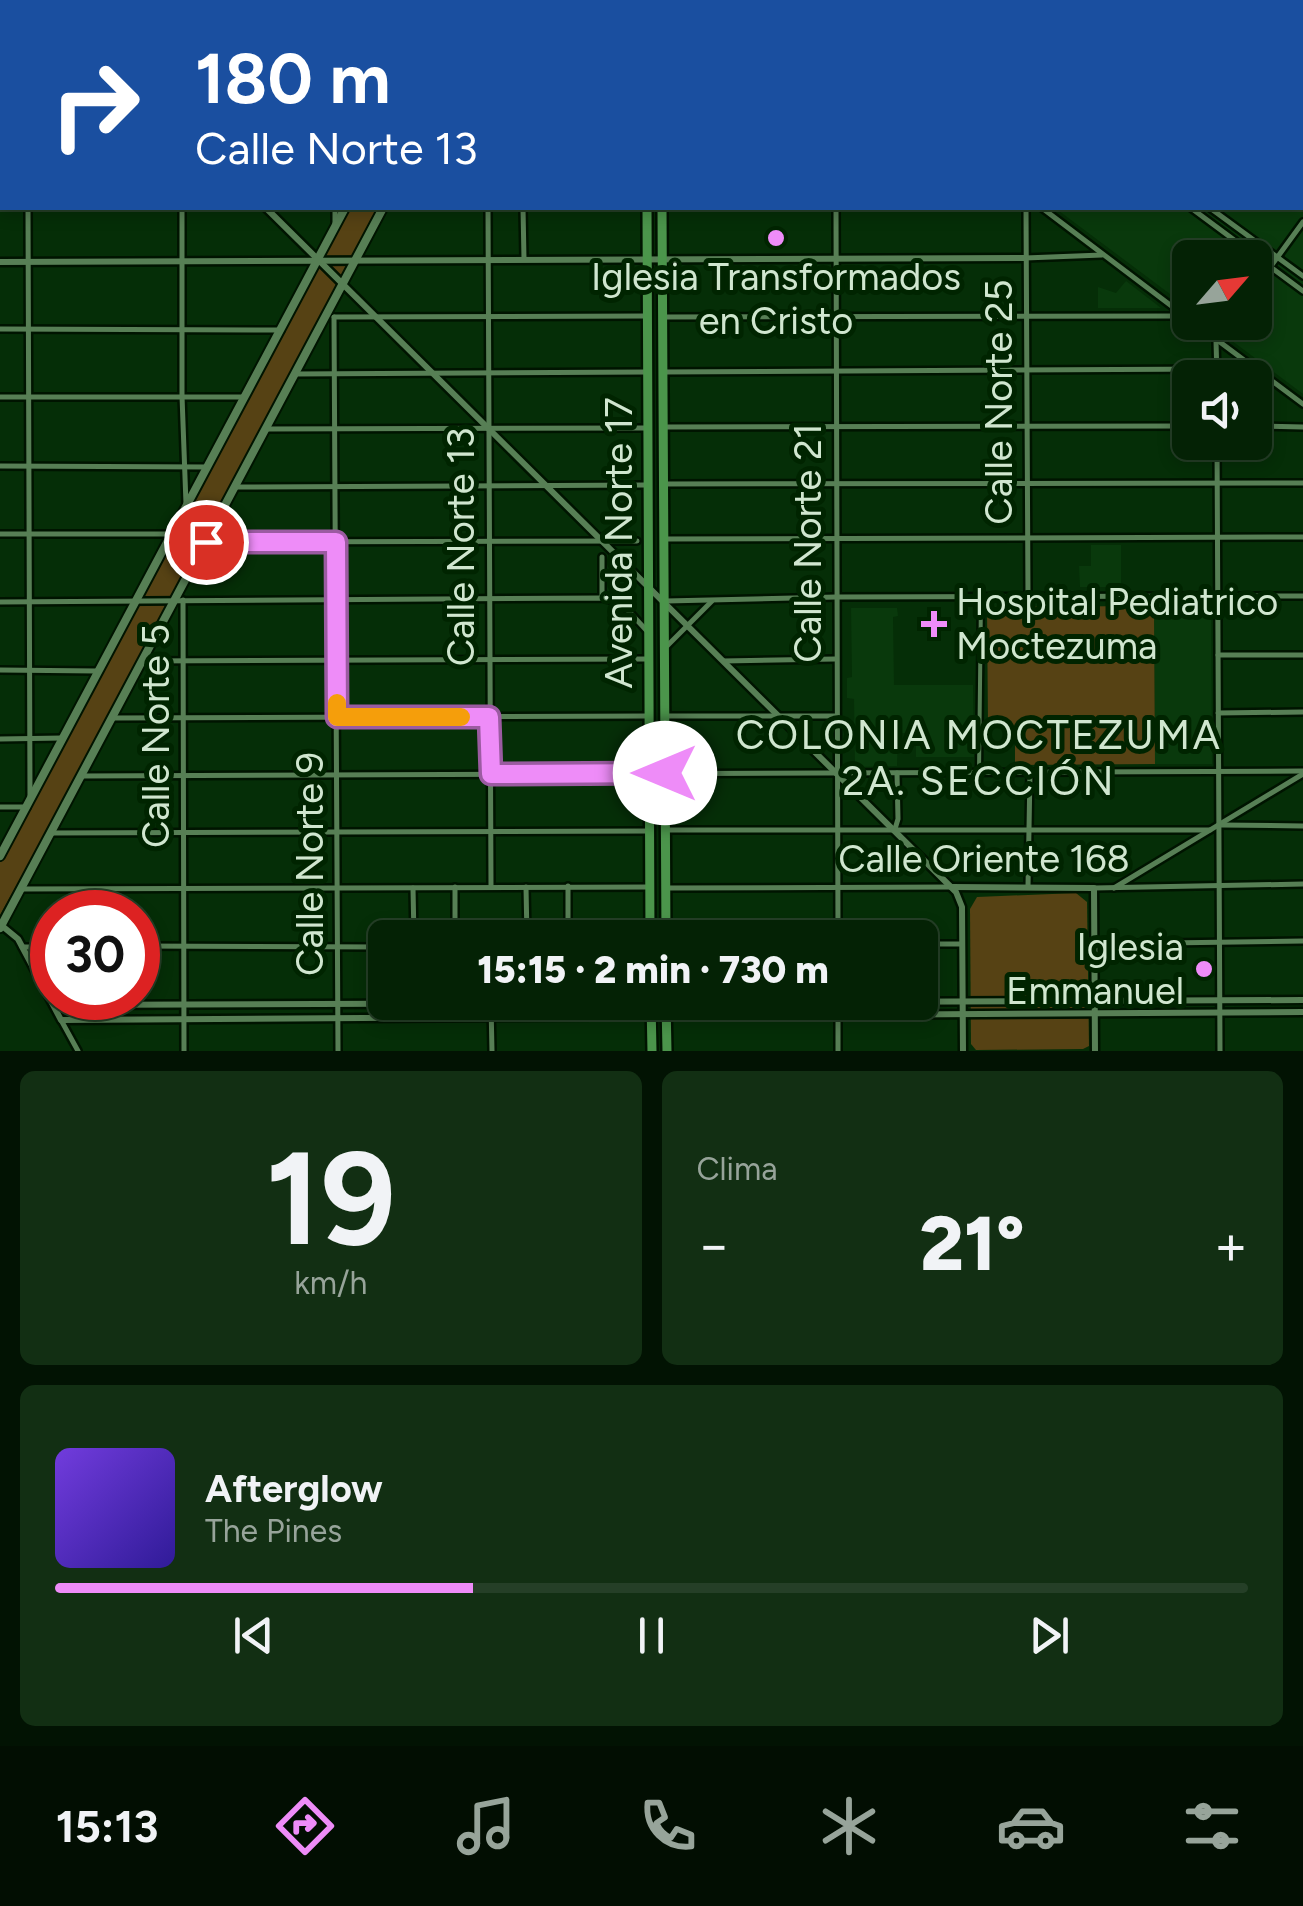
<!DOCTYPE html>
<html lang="es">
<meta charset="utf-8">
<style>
body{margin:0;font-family:Figtree,sans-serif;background:#122f13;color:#f1f3f6;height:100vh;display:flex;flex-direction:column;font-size:38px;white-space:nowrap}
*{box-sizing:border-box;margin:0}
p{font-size:32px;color:#97a49a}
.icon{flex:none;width:55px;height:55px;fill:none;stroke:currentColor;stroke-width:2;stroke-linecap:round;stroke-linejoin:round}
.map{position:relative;height:1051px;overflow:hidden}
.sheet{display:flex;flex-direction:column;gap:20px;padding:20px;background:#021303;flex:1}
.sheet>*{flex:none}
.guide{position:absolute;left:0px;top:0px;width:1305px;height:210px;box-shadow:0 5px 15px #0003,0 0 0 2px #253f27;background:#1a4fa0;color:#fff;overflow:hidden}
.needle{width:65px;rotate:62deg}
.fabs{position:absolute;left:1172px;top:240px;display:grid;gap:20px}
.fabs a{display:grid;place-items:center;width:100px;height:100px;border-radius:15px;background:#042205;box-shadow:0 5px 15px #0003,0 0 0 2px #253f27;font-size:50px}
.speed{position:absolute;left:30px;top:890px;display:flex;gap:20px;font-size:50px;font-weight:700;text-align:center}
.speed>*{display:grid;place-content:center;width:130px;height:130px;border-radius:50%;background:#042205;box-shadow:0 5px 15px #0003,0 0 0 2px #253f27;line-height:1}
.speed .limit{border:15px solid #d22;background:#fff;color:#111}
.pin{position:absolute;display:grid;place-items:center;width:85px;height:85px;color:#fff;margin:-42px;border:5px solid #fff;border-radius:50%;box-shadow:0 2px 10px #0007}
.me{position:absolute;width:110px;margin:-55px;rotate:270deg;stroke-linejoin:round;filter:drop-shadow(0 0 8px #0008)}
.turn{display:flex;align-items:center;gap:35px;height:210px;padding:0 30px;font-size:45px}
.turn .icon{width:130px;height:130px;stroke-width:2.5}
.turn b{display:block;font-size:70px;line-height:85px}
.big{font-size:75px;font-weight:800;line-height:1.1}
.sheet .tile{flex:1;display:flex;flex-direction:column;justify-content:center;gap:15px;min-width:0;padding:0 35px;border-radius:15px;background:#122f13}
.sheet .dial{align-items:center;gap:0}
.dial b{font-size:130px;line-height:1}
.song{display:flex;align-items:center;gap:30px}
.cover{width:120px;height:120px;border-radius:15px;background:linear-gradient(135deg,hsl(260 70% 55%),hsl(250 70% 35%))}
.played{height:10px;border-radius:5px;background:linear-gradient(90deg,#ee8cf8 35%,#253f27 35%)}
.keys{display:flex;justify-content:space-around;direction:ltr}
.heat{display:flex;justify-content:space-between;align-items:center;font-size:55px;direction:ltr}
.sheet .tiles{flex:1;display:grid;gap:20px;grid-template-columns:1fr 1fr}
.tile:last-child{grid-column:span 2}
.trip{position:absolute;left:368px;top:920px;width:570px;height:100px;border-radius:15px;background:#042205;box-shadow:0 5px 15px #0003,0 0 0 2px #253f27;font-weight:800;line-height:100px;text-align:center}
.tab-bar{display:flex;height:160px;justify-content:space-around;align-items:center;background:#020e02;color:#97a49a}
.tab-bar .icon{width:70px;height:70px}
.tab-bar .current{color:#ee8cf8}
.tab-bar b{font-size:45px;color:#f1f3f6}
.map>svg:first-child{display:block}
</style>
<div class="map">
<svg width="1303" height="1051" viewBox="0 0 1303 1051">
<rect width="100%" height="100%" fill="#052e07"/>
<g fill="#09390c">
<polygon points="1303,182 1303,394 1208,323 1255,322 1255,258 1190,258 1190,309 1055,208 1302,208"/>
<polygon points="1126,281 1161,308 1098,308 1098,287 1116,293"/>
<polygon points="1091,545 1121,545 1121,587 1080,587 1079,566 1091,566"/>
<polygon points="1154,606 1211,606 1212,764 1155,764"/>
<polygon points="851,608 897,608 898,616 893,617 894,685 973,685 974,757 916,757 916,733 898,733 897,766 855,767 854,699 847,698 847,678 852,677"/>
</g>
<g fill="#564214">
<polygon points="347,208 381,208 109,719 0,915 0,862"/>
<polygon points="1154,606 1155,764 1015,765 1015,726 988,726 987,607"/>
<polygon points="1076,893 1087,902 1089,1046 1083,1049 976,1050 971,1044 970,909 977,897"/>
</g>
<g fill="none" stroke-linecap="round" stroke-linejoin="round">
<defs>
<polyline id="pedestrian" points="979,772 981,597"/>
<g id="minor">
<polyline points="180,0 180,2"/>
<polyline points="765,0 769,2"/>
<polyline points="915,0 918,2"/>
<polyline points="932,0 935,2"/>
<polyline points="1002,0 1003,2"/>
<polyline points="1169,0 1170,2"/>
<polyline points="1283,0 1283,2"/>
<polyline points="27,2 27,0"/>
<polyline points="334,2 334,0"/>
<polyline points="871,2 873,0"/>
<polyline points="1177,2 1195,0"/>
<polyline points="0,57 2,57"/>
<polyline points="1302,101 1303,101"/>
<polyline points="0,125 2,125"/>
<polyline points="0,194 2,194"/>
<polyline points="28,208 30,796"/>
<polyline points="182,208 182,396 186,504"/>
<polyline points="488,208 491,886"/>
<polyline points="523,208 524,259"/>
<polyline points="836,208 838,938"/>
<polyline points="1026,208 1028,597"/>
<polyline points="1042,208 1190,320"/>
<polyline points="1191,208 1303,291"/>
<polyline points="1210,208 1303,276"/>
<polyline points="335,224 335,208"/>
<polyline points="1025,258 1102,255"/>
<polyline points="1255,288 1303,222"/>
<polyline points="334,317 338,1051"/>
<polyline points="334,317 647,316"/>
<polyline points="662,317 1184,316"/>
<polyline points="1193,322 1303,404"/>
<polyline points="0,329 281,330"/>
<polyline points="663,372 1217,369"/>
<polyline points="295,374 647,372"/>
<polyline points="1217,378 1216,341 1230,322"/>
<polyline points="0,397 245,397"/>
<polyline points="1255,426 1303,427"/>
<polyline points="663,427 1190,426"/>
<polyline points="266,429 648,428"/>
<polyline points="1217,442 1220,1051"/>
<polyline points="0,466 207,467"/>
<polyline points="663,484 1303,483"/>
<polyline points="235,487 647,485"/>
<polyline points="0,534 171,534"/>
<polyline points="663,539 1303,537"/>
<polyline points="206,542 637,541"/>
<polyline points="602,557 602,598"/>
<polyline points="183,600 184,1051"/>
<polyline points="666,601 836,597 1303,596"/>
<polyline points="0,602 602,598 621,603 648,632"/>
<polyline points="667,646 712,601"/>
<polyline points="1218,655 1303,655"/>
<polyline points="142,661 649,659"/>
<polyline points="723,661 835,659"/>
<polyline points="0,670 97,671"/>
<polyline points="1218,713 1303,712"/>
<polyline points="664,716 836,716"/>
<polyline points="112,718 649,716"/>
<polyline points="0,739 63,738"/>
<polyline points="81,776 1303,771"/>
<polyline points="0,807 27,807"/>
<polyline points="1221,825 1303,826"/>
<polyline points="895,829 898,819 897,773"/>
<polyline points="665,830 1210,830"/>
<polyline points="52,833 650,831"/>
<polyline points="568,886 568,938"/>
<polyline points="1028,886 1030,772"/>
<polyline points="526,887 527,938"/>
<polyline points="413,888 414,938"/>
<polyline points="665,888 951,887"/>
<polyline points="1094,888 1303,884"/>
<polyline points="1114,888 1303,774"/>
<polyline points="21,889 650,887"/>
<polyline points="455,938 455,887"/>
<polyline points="920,944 962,944"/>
<polyline points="1095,944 1303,941"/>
<polyline points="138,946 385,947"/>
<polyline points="22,947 52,947"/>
<polyline points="491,1004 492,1051"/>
<polyline points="61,1020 78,1051"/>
<polyline points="838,1051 838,1002"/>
</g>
<g id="tertiary">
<polyline points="55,0 58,2"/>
<polyline points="266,208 956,892 962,907 963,1051"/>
<polyline points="0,262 1025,258"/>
<polyline points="952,887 1094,888 1095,1051"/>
<polyline points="1,925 18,939 61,1020 1303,1012"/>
<polyline points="54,1005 1303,1000"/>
</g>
<g id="secondary">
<polyline points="1068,0 1072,2"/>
<polyline points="1133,0 1137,2"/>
<polyline points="454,2 455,0"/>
<polyline points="484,2 484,0"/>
<polyline points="494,2 495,0"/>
<polyline points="1302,127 1303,127"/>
<polyline points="0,856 345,208"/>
<polyline points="0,928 383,208"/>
</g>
<g id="primary">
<polyline points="647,0 647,2"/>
<polyline points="661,0 661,2"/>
<polyline points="647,208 650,938"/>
<polyline points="662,208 666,938"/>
<polyline points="651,1002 652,1051"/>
<polyline points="666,1002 667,1051"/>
</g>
<g id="trunk">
<polyline points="1085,0 1088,2"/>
<polyline points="1120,0 1123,2"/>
<polyline points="1302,138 1303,139"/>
<polyline points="1302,160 1303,160"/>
<polyline points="1302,173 1303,173"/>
</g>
</defs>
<use href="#pedestrian" stroke="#001400" stroke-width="9"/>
<use href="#minor" stroke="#001400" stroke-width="10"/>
<use href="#tertiary" stroke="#001400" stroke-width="11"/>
<use href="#secondary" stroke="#001400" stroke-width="12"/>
<use href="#primary" stroke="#001400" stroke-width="14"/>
<use href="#trunk" stroke="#001400" stroke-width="14"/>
<use href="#pedestrian" stroke="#577f55" stroke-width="4"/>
<use href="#minor" stroke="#577f55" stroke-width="5"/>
<use href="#tertiary" stroke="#577f55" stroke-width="6"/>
<use href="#secondary" stroke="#577f55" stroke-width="8"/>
<use href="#primary" stroke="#4b954b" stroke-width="9"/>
<use href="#trunk" stroke="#479c48" stroke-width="9"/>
<g stroke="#91ad91" stroke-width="2.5">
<polyline points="1105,0 1109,2"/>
<polyline points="1302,147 1303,147"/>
</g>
</g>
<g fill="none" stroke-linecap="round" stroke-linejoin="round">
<defs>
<polyline id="route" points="206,542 336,542 337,717 489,717 491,774 665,773"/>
</defs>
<use href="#route" stroke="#9b5ba1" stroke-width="25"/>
<use href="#route" stroke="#ee8cf8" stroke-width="18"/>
<polyline stroke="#f59e0b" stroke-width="18" points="337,703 337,717 461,717"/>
</g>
<g fill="#ee8cf8" stroke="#002400" stroke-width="4">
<circle cx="776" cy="238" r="10"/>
<path d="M929 609h10v10h10v10h-10v10h-10v-10h-10v-10h10z"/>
<circle cx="1204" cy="969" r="10"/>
</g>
<g text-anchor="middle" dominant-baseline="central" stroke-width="10" stroke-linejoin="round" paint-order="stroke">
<g font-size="38" fill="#d0e6cf" stroke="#002400">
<text x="776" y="277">Iglesia Transformados<tspan x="776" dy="44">en Cristo</tspan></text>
<text x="956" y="602" text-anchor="start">Hospital Pediatrico<tspan x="956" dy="44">Moctezuma</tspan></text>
<text x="1184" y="947" text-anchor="end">Iglesia<tspan x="1184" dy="44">Emmanuel</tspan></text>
</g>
<g font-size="38" fill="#d0e6cf" stroke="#002400">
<text transform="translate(999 402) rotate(-90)">Calle Norte 25</text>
<text transform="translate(619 543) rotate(-90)">Avenida Norte 17</text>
<text transform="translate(808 543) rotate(-90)">Calle Norte 21</text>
<text transform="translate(461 547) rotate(-90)">Calle Norte 13</text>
<text transform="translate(156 736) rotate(-90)">Calle Norte 5</text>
<text x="984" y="859">Calle Oriente 168</text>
<text transform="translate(310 864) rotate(-90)">Calle Norte 9</text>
</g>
<g font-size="40" letter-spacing="2.5" fill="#d0e6cf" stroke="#002400">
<text x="979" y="735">COLONIA MOCTEZUMA<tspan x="979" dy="46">2A. SECCIÓN</tspan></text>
</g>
</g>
</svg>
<div class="fabs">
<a><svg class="needle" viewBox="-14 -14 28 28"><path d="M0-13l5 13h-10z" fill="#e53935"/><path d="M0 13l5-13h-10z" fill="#97a49a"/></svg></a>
<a><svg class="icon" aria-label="sound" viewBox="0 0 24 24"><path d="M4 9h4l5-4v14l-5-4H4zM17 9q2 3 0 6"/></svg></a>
</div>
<div class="speed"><div class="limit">30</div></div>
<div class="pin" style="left:206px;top:542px;background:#d93025"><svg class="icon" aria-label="arrive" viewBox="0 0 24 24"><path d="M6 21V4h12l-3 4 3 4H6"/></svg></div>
<svg class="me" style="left:665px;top:773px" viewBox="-20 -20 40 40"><circle r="19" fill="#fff"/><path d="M0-13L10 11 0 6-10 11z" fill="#ee8cf8"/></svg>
<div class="trip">15:15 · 2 min · 730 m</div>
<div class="guide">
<div class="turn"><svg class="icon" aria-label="right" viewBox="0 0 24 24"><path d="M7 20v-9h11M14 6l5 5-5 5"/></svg><div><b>180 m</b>Calle Norte 13</div></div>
</div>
</div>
<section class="sheet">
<div class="tiles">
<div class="tile dial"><b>19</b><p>km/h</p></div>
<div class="tile"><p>Clima</p>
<div class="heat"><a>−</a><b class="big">21°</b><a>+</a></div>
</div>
<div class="tile">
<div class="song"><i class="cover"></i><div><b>Afterglow</b><p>The Pines</p></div></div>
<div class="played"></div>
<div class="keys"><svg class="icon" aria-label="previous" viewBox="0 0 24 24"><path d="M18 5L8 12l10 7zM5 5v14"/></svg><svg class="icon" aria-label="pause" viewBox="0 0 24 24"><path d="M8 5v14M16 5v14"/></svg><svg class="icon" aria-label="next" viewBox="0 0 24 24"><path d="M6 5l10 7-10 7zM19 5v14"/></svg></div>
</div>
</div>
</section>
<nav class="tab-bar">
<b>15:13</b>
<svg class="icon current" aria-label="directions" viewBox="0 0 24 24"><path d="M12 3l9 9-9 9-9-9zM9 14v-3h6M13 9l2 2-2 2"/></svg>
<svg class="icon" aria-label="music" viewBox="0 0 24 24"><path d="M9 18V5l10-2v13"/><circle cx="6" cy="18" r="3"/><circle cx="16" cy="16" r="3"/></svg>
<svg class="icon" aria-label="phone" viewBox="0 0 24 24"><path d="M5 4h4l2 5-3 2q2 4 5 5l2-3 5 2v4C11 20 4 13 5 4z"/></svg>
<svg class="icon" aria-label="climate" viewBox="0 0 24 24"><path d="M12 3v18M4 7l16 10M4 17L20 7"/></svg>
<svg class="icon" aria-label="car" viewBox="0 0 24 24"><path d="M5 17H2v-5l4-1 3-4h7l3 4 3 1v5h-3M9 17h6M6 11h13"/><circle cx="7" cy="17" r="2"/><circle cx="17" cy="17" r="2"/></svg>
<svg class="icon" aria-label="filters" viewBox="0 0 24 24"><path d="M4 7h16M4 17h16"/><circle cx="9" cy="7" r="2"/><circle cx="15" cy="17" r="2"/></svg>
</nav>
